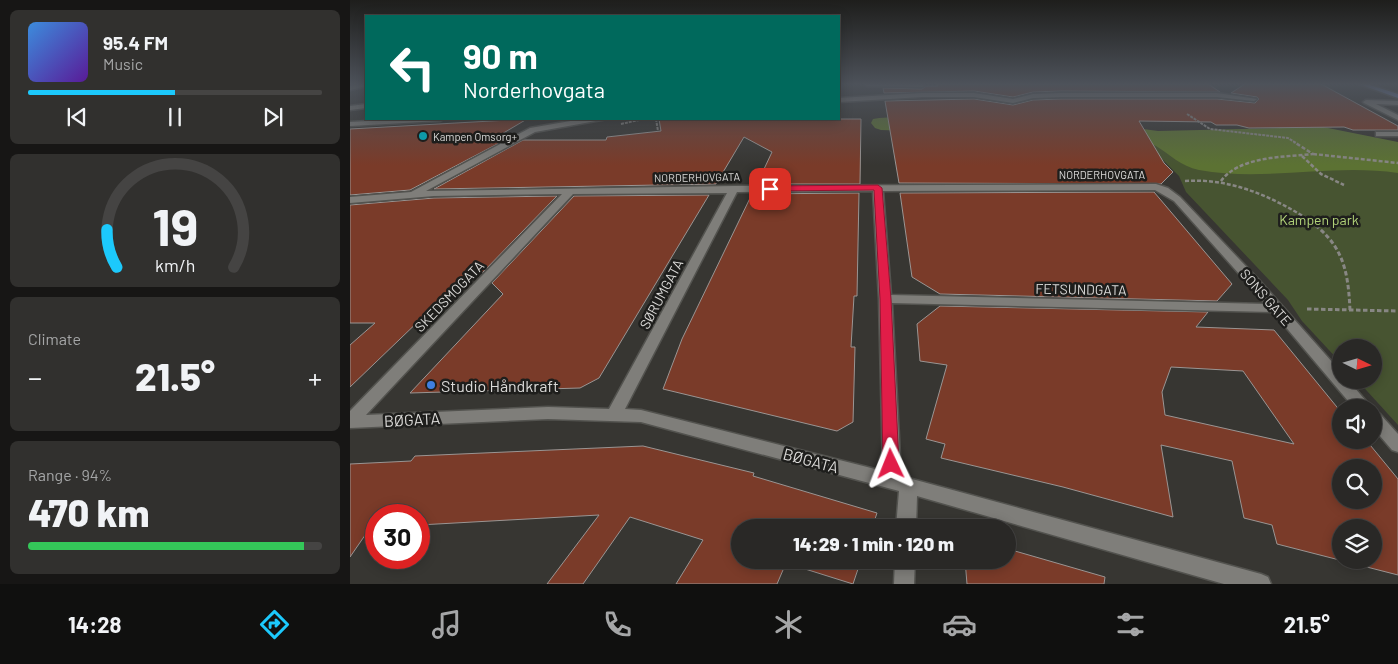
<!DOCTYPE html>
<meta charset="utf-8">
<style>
body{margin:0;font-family:Barlow,sans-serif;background:#31302e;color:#f1f3f6;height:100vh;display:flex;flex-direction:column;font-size:19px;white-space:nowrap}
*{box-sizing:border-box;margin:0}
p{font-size:16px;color:#a5a6a7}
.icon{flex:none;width:28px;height:28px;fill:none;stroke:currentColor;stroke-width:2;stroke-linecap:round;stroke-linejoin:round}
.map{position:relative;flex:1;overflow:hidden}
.panel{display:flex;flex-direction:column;gap:10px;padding:10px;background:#171615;width:350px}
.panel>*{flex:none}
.guide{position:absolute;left:15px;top:15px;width:475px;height:105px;border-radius:0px;box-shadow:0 2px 12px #0003,0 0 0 1px #454443;background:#00695c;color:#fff;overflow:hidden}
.needle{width:32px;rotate:95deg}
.fabs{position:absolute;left:982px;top:339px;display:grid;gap:10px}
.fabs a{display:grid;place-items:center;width:50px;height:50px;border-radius:50%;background:#292826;box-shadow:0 2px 12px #0003,0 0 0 1px #454443;font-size:25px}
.speed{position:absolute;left:15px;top:504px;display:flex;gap:10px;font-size:25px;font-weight:700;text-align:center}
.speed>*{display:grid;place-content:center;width:65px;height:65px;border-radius:50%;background:#292826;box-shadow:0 2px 12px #0003,0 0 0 1px #454443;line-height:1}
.speed .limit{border:8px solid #d22;background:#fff;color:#111}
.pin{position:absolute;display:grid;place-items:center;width:42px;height:42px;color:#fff;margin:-21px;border-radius:10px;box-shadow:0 2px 8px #0006}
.me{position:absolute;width:55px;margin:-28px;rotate:358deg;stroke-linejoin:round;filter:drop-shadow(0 0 4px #0008)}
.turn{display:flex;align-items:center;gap:18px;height:105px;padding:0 15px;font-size:22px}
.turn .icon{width:65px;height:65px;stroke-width:2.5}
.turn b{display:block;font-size:35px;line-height:42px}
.big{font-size:38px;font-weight:800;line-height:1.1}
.panel .tile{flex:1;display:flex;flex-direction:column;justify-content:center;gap:8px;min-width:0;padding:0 18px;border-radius:8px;background:#31302e}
.panel .dial{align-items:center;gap:0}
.dial svg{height:130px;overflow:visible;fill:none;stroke:#454443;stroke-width:7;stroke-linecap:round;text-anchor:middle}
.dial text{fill:#f1f3f6;stroke:none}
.song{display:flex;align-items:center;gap:15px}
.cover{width:60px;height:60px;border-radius:8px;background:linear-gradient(135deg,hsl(210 70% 55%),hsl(270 70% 35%))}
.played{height:5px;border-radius:2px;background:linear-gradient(90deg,#1cc9fc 50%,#454443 50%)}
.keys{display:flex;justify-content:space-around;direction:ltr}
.heat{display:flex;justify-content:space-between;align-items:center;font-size:28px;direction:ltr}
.charge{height:8px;border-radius:4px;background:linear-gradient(90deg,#34c759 94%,#454443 0)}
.trip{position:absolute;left:381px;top:519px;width:285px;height:50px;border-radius:25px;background:#292826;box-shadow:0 2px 12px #0003,0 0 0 1px #454443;font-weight:800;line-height:50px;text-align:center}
.dock{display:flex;height:80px;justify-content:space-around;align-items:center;background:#10100f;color:#a5a6a7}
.dock .icon{width:35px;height:35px}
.dock .selected{color:#1cc9fc}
.dock b{font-size:22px;color:#f1f3f6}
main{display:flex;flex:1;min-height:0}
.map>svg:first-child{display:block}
</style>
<main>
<section class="panel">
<div class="tile">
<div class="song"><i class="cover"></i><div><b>95.4 FM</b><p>Music</p></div></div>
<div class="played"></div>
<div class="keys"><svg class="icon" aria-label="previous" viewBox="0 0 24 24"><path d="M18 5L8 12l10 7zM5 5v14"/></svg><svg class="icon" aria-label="pause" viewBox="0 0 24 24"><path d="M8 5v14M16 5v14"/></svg><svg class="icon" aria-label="next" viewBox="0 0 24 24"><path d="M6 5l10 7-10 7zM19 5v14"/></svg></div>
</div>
<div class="tile dial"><svg viewBox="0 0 100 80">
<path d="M14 69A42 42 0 1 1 86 69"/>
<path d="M14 69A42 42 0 0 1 8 46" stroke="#1cc9fc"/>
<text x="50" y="56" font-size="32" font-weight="700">19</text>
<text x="50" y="72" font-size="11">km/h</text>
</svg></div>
<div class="tile"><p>Climate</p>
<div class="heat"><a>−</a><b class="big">21.5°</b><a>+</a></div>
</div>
<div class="tile"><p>Range · 94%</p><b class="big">470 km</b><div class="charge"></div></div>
</section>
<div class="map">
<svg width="1048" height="584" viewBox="0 0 1048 584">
<rect width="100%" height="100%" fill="#373632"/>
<polygon fill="#475431" points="790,137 1048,142 1048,425 1007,380 1024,380 1024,348 991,348 991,363 952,321 938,300 836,192 829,176"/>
<path fill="#5c7233" d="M581,115L771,126L808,131L973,127L1048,142V173C982,163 915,182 849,170C830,166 821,155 806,146C800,143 793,141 788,139L531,130L525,128L521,123L523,119L529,118Z"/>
<g fill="#7a3b29" stroke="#9a9593" fill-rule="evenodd">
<polygon points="586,84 858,84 870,92 711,91 683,92 663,97 624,91 534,93 533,88 572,89 576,86 588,86"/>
<polygon points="895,84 971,84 1048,126 1048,130 1003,130 994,127 899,128 887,125 866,125 861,122 789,121 814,163 823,172 811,184 549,183 535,101 624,99 663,105 683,100 711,99 867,99 905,103 909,99 907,97 881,93"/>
<polygon points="177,119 140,141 153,141 60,190 0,195 0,129"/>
<polygon points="309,119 511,119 510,184 407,184 422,152 394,137 366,184 84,189 173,140 256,140 257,137 311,131"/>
<polygon points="804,192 882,284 867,301 590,294 562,277 550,193"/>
<polygon points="509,193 507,296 504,296 501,347 505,347 503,422 487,431 313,389 332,339 402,194"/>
<polygon points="359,195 249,378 230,388 60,393 153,294 142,283 224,196"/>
<polygon points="207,196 132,273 125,267 0,387 0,345 25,323 0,323 0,205 84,198"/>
<path d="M590,306L858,312L846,327L924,330L991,412V440H1016L1048,479V575L927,544L922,525L894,518L882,461L811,445L823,517L713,487L591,458L595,444L576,439L597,365L570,361L567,324ZM821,367L893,371L944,444L815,415L812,392ZM991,468H1024V500H991ZM991,528H1024V560H991Z"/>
<polygon points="293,446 404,473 403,476 527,513 522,528 390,528 390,560 511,560 503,584 436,563 427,584 326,584 353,540 280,517 233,584 197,584 249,515 69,525 69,515 26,515 26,528 20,528 0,557 0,464 61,461 65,456"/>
<polygon points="658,549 755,577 754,584 617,584 615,560 658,560"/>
</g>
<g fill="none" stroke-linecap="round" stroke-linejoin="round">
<defs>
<g id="minor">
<polygon points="10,84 16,84 16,86 0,90 0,86"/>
<polygon points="514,84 574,84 575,85 572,87 517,86"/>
<polygon points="572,93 624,93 663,99 683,94 711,93 867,93 907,99 904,101 867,97 711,97 683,98 663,103 624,97 572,97 489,102 489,98"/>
<polygon points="1016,100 1048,101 1048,105 1026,104 1048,115 1048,120 1014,103 1013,102"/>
<polygon points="16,104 16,108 0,110 0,106"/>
<polygon points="54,119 94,119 90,121 0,126 0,122"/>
<path d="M232,119H257L185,132L76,191L384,186L806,184L818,188L830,197L909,280L991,372V380H998L1022,408H1004L923,312L542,303L551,476L911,574L918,577L921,584H874L567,496L566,528H546L549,491L291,422L198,419L0,428V411L212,194L84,196L0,203V197L61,192L180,128ZM805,190L824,201L916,304L541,295L533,191ZM523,191L529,299L533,471L291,410L275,409L387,192ZM377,193L259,409L198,407L16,415L223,194Z"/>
<rect x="1026" y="132" width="22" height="4"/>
<polygon points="1024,412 1030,414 1048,434 1048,452 1042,450 1024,429"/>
<polygon points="545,560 565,560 564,584 544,584"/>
</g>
<polygon id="major" points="1009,84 1017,84 1048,94 1048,98"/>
</defs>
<use href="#minor" stroke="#53534f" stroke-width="3"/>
<use href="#major" stroke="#53534f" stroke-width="3"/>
<g stroke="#888784" stroke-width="2" stroke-dasharray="3 1" stroke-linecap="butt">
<polyline points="837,114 860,129 938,138 946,143"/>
<polyline points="306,119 308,131"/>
<polyline points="271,124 289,120"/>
</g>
<g stroke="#888784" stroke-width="2.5" stroke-dasharray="4 2" stroke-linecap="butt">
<polyline points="963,154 1048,163"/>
<polyline points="952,156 971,174 994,185"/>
<path d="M835,181C879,178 919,195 956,218"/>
<path d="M871,181C889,156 935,157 963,154L944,142"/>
</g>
<g stroke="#888784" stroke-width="3" stroke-dasharray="4.5 2.5" stroke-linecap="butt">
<path d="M954,217C992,242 998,267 1000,310"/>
<polyline points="957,309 1048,311"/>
</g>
<use href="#minor" fill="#7f7e7a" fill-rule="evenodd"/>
<use href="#major" fill="#6f88c6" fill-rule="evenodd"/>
</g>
<linearGradient id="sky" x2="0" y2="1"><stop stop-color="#1e1e1c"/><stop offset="0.51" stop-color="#4d525a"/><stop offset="1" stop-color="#4d525a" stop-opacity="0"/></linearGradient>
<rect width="1048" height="165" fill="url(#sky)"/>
<polygon fill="#e11d48" stroke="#92132f" points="528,185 532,188 541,299 549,464 546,469 541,471 535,469 533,464 530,299 524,190 420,191 416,189 420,186"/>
<circle fill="#0f9aa8" stroke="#1e1e1c" stroke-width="2" cx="73" cy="136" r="5"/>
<circle fill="#3f7fe0" stroke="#1e1e1c" stroke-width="2" cx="81" cy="385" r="5"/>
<g text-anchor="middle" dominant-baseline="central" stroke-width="5" stroke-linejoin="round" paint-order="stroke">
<g font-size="11" fill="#dbdad8" stroke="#1e1e1c" text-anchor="start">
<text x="83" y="136">Kampen Omsorg+</text>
</g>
<g font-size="11" fill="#dbdad8" stroke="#1e1e1c">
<text x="752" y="174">NORDERHOVGATA</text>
<text transform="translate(347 177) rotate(-1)">NORDERHOVGATA</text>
</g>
<g font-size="14" fill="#b2d379" stroke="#1e1e1c">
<text x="969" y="219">Kampen park</text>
</g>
<g font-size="14" fill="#dbdad8" stroke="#1e1e1c">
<text transform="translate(731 289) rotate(1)">FETSUNDGATA</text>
<text transform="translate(311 294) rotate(-62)">SØRUMGATA</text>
<text transform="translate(99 296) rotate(-46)">SKEDSMOGATA</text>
<text transform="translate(916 297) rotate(49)">SONS GATE</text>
</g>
<g font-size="16" fill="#dbdad8" stroke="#1e1e1c" text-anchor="start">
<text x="91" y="385">Studio Håndkraft</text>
</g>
<g font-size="16" fill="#dbdad8" stroke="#1e1e1c">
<text transform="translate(62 419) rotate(-3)">BØGATA</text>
<text transform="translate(461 460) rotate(15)">BØGATA</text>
</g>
</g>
</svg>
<div class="fabs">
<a><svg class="needle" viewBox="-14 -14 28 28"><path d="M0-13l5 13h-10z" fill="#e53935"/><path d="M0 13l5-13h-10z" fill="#a5a6a7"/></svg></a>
<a><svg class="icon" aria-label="sound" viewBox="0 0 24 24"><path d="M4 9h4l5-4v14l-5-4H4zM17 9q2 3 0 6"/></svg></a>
<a><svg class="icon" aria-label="search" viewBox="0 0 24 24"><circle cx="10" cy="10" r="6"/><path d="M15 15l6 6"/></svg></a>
<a><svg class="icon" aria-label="layers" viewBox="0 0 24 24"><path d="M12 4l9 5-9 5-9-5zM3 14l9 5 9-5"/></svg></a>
</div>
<div class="speed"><div class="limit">30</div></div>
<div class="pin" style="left:420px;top:189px;background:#d93025"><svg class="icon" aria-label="arrive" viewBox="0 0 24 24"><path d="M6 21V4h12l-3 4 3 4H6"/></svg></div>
<svg class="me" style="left:541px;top:464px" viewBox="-20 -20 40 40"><path d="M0-17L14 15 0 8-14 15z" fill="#e11d48" stroke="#fff" stroke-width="4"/></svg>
<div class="trip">14:29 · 1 min · 120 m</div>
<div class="guide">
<div class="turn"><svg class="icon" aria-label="left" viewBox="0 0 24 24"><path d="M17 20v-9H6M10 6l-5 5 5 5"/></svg><div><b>90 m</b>Norderhovgata</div></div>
</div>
</div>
</main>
<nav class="dock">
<b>14:28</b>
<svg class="icon selected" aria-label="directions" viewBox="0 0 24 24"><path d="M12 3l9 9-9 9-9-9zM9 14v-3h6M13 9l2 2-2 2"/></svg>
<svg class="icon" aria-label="music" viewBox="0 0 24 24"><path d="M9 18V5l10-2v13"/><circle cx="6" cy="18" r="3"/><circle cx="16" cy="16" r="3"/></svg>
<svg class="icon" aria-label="phone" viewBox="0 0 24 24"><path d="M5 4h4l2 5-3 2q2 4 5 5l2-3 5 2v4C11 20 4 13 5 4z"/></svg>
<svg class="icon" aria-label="climate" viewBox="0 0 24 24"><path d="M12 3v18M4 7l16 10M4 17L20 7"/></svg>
<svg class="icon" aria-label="car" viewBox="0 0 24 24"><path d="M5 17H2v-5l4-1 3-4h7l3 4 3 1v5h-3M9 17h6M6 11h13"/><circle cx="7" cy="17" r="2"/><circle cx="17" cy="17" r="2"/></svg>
<svg class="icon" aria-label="filters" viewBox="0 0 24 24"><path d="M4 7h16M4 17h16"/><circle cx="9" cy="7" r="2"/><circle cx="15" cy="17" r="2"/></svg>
<b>21.5°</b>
</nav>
